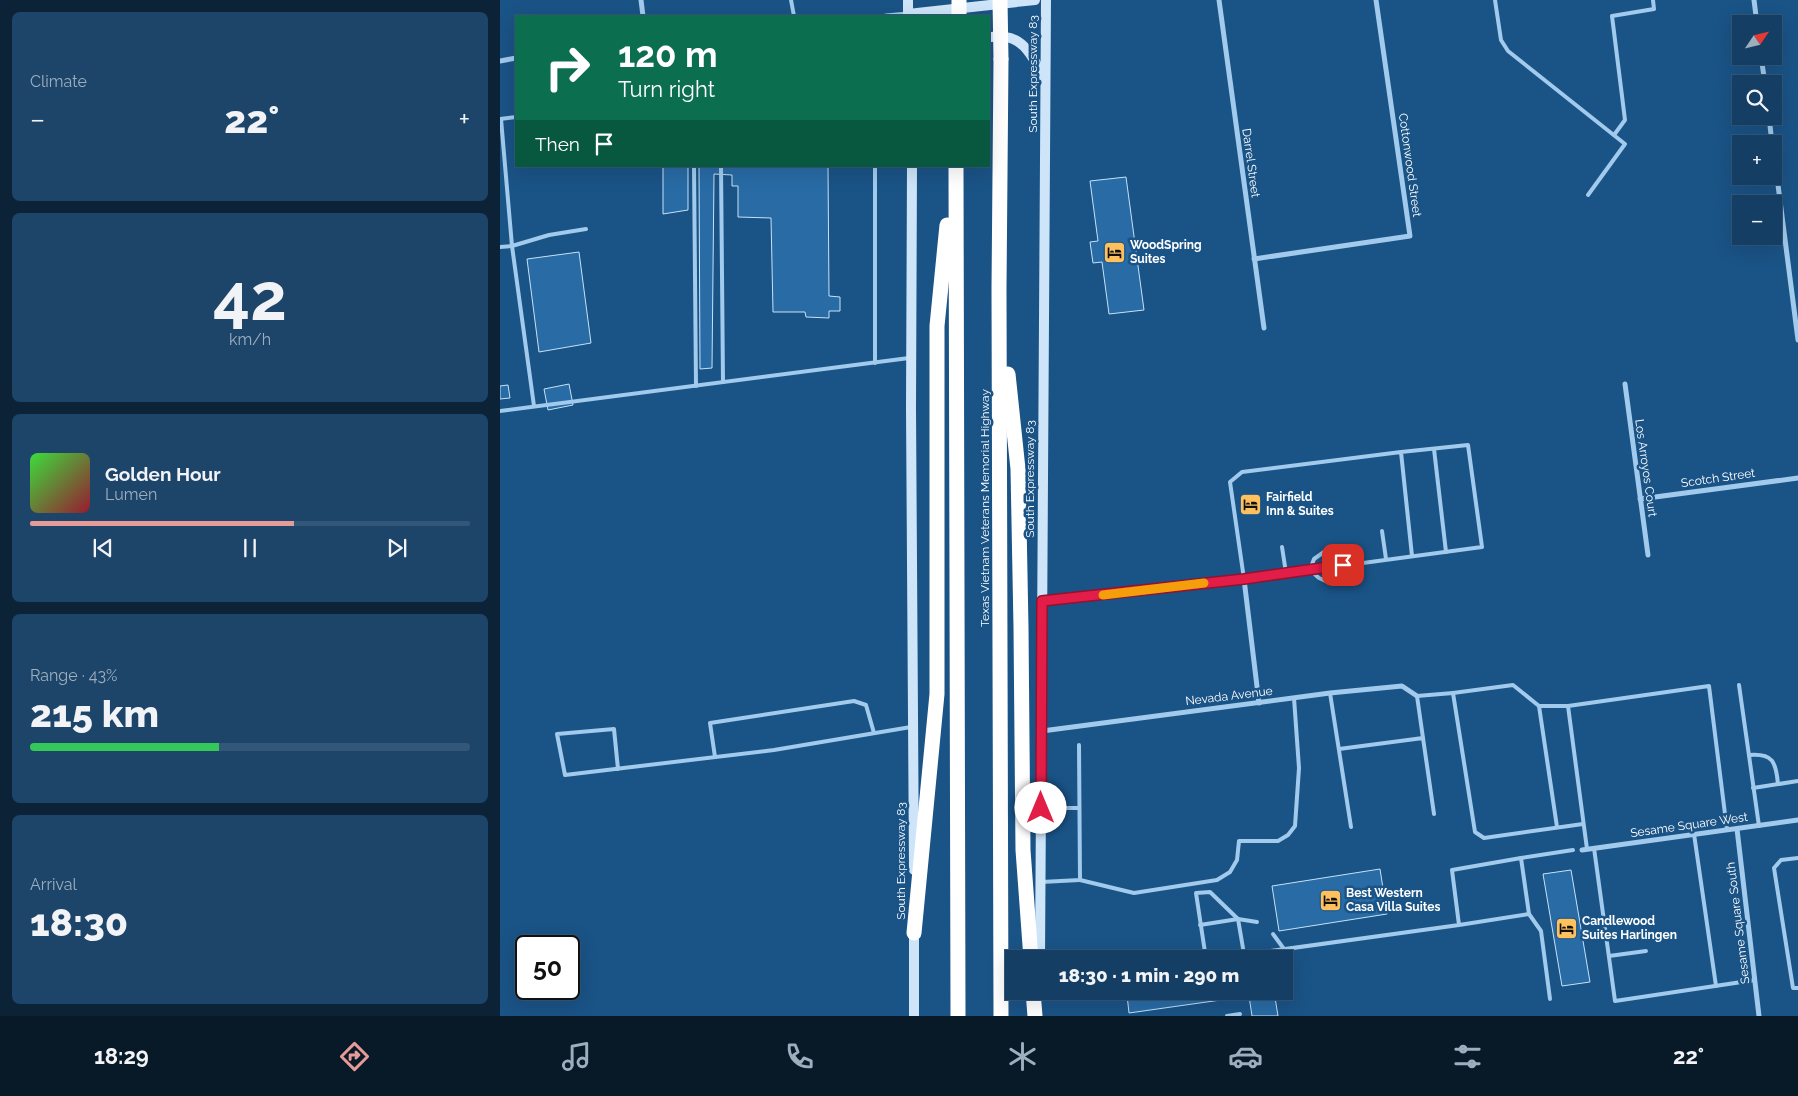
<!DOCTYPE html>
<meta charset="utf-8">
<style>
body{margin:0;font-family:Raleway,sans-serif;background:#1d456a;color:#f1f3f6;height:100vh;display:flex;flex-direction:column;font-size:19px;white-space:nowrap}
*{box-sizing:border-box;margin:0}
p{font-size:16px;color:#9daebf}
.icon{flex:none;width:28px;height:28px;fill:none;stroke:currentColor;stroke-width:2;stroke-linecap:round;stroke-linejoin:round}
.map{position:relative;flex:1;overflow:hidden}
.drawer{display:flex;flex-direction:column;gap:12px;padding:12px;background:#0b2237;width:500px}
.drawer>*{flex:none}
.top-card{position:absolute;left:15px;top:15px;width:475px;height:152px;border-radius:0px;box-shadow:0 5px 20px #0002,0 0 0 1px #335778;background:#0b6e4f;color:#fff;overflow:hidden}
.needle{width:32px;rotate:55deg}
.controls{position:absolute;left:1232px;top:15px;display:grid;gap:10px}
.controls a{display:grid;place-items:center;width:50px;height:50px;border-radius:0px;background:#143e64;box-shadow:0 5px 20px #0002,0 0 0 1px #335778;font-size:25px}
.speed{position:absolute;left:15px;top:935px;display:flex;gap:10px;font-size:25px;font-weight:700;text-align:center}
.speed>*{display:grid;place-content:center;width:65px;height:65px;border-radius:50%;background:#143e64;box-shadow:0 5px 20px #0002,0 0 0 1px #335778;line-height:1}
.speed .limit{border:2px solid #111;border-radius:8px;background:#fff;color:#111}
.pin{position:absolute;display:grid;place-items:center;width:42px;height:42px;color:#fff;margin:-21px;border-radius:10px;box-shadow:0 2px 8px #0006}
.me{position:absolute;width:55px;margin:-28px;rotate:0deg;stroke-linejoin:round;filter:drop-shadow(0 0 4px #0008)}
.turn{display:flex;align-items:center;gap:18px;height:105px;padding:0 20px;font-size:22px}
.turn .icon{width:65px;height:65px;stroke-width:2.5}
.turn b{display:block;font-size:35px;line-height:42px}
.then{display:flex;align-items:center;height:48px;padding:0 20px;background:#0003;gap:10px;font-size:19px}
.big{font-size:38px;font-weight:800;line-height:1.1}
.drawer .tile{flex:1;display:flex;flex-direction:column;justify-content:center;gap:8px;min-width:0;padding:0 18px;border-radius:8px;background:#1d456a}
.drawer .dial{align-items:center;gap:0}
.dial b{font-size:65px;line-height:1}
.song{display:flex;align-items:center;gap:15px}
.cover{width:60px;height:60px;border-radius:8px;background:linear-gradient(135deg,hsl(120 70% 55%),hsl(350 70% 35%))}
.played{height:5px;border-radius:2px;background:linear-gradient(90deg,#e69b98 60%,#335778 60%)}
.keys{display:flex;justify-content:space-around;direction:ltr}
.heat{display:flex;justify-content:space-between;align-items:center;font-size:28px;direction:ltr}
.charge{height:8px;border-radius:4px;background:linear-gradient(90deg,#34c759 43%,#335778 0)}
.trip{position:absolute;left:505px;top:950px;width:288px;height:50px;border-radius:0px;background:#143e64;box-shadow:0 5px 20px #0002,0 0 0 1px #335778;font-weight:800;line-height:50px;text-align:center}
.dock{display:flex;height:80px;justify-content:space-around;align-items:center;background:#081928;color:#9daebf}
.dock .icon{width:35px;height:35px}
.dock .active{color:#e69b98}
.dock b{font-size:22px;color:#f1f3f6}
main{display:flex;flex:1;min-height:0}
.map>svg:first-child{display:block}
</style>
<main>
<section class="drawer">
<div class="tile"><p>Climate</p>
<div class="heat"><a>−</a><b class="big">22°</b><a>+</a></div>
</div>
<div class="tile dial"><b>42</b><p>km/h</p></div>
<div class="tile">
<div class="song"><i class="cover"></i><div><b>Golden Hour</b><p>Lumen</p></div></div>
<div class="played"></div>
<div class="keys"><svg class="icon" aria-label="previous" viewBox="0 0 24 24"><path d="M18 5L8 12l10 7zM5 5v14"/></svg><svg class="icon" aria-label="pause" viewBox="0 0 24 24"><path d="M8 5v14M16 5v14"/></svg><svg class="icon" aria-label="next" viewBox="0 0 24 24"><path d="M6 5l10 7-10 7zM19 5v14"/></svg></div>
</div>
<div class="tile"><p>Range · 43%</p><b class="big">215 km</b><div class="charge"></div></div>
<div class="tile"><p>Arrival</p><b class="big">18:30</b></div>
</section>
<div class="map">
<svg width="1298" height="1016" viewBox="0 0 1298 1016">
<rect width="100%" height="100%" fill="#1a5386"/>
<g fill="#286ba5" stroke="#c6e2f9">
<polygon points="163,166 188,166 188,210 163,214"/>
<polygon points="199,166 328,166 329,296 340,297 340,311 329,311 329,318 306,317 305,312 273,312 271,218 238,217 238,186 232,186 232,175 214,174 212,368 200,369"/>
<polygon points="626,177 644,310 609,314 602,262 593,263 590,242 598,241 590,181"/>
<polygon points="79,252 91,343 39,352 27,259"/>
<polygon points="69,384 73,405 48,410 44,389"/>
<polygon points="8,385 10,398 0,399 0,386"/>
<polygon points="880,869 887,914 779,931 772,886"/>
<polygon points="1071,870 1090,982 1062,986 1043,874"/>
<polygon points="654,991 774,991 778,1016 752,1016 749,996 629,1013 627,995"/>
</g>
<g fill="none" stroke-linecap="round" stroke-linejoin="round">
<g stroke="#a1caec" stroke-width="4">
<polyline points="291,0 294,16"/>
<polyline points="995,0 1001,40 1008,51 1125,144 1088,195"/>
<polyline points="0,119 16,117"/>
<polyline points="1,119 12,246 34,406"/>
<polyline points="1114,135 1125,120 1112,16 1154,9 1153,0"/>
<polyline points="194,166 196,386"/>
<polyline points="221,166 223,382"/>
<polyline points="375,166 375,363"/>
<polyline points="0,247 12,246 49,235 86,229"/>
<polyline points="0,411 409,358"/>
<polyline points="934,449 946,552"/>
<polyline points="901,452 968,445 982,547 744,579 730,482 742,472 901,452 912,556"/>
<polyline points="882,531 886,559"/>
<polyline points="782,547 786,573"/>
<polyline points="824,552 814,559 810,570 819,578 830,583 847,580 853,576 860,563 850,552 842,549"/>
<polyline points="1239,685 1259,826"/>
<polyline points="830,693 851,827"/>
<polyline points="1039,706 1057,827"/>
<polyline points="1068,706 1039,706 1013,685 953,693 975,832 984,838 1083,824"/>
<polyline points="923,738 917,696 953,693"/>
<polyline points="839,749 923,738 934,814"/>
<path d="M1249,755C1273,753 1276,762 1278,784"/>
<polyline points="215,757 210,723 354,701 366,705 374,733"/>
<polyline points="118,769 114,729 57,734 65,775 274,750 411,727"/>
<polyline points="1253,788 1298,781"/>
<polyline points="541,808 579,808"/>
<polyline points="1194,834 1216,986"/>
<polyline points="1094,848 1115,1001 1255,980"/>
<polyline points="1087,849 1068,706 1209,686 1227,830"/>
<polyline points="1021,858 1073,850"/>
<polyline points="1298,858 1281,860 1274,868 1293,988 1298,988"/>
<polyline points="580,880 634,893 717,880 730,872 737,860 739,841 778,841 788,835 795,826 799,768 794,698"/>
<polyline points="541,882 580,880 579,745"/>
<polyline points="1029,914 1041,931 1050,999"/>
<polyline points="700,925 738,919 757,922"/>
<polyline points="773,934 784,949"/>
<polyline points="1109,956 1146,951"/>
<polyline points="706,959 696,893 710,892 738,919 744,954"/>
<polyline points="713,959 959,925 1029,914 1021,858 952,870 959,925"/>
<polyline points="727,1016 740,1014"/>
</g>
<g stroke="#a1caec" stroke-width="5">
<polyline points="141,0 143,16"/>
<polyline points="719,0 764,328"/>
<polyline points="1254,0 1257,24"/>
<polyline points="386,16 408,14"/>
<polyline points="1261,56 1265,84"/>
<polyline points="0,61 16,58"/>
<polyline points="1269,116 1272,144"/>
<polyline points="1274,154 1298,340"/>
<polyline points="754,259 910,236 876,0"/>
<polyline points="1125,384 1148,555"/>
<polyline points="1140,499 1298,478"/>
<polyline points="543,601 744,579 759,703"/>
<polyline points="542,731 830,693 902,686 917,696"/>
<polyline points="1237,829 1259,1016"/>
<polyline points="1082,850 1298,820"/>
</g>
<g stroke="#cde4f9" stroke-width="10">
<polyline points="408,0 408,16"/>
<polyline points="408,14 535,0"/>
<path d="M489,37C494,37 500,36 505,37C526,39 536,63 544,79"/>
<polyline points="412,166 411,408 414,870"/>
<polyline points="540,959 546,0"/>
<polyline points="414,1016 414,927"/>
</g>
<g stroke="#fff" stroke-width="15">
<polyline points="456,166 458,1016"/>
<polyline points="508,374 518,469 521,627 523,850 531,959"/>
<polyline points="414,933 437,694 437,326 447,225"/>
<polyline points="533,991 535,1016"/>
<polyline points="501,1016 499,289 501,59"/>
</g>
<g stroke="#fff" stroke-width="15">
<polyline points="459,0 459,16"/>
<polyline points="500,0 501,59"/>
</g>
</g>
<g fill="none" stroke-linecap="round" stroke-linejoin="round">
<defs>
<polyline id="route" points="541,808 542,601 744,579 843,565"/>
</defs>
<use href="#route" stroke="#92132f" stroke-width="12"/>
<use href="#route" stroke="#e11d48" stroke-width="9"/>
<polyline stroke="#f59e0b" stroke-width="9" points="603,595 704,583"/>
</g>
<defs>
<symbol id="hotel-square" viewBox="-11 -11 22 22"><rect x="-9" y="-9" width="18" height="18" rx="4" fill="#ffc15d" stroke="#1a5386"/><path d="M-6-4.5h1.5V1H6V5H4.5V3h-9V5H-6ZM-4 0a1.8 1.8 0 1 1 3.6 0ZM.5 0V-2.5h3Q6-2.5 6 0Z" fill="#111"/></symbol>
</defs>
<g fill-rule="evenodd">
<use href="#hotel-square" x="602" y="240" width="25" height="25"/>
<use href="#hotel-square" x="738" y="492" width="25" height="25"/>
<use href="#hotel-square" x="818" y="888" width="25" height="25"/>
<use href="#hotel-square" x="1054" y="916" width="25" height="25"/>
</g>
<g text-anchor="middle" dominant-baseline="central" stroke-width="5" stroke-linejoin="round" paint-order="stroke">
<g font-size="12" fill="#fff" stroke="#1a5386">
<text transform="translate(533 74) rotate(-90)">South Expressway 83</text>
<text transform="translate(751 163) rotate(82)">Darrel Street</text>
<text transform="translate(910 165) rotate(82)">Cottonwood Street</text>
<text transform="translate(1146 468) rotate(82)">Los Arroyos Court</text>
<text transform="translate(1218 478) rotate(-8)">Scotch Street</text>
<text transform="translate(530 479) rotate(-90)">South Expressway 83</text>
<text transform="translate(485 508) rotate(-90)">Texas Vietnam Veterans Memorial Highway</text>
<text transform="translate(729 696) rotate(-7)">Nevada Avenue</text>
<text transform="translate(1189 825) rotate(-8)">Sesame Square West</text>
<text transform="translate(401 861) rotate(-90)">South Expressway 83</text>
<text transform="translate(1238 923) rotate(-97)">Sesame Square South</text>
</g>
<g font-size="12" font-weight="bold" fill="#fff" stroke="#1a5386" text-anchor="start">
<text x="630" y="245">WoodSpring<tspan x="630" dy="14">Suites</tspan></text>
<text x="766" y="497">Fairfield<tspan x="766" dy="14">Inn &amp; Suites</tspan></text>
<text x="846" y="893">Best Western<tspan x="846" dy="14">Casa Villa Suites</tspan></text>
<text x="1082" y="921">Candlewood<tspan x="1082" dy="14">Suites Harlingen</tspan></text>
</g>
</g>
</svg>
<div class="controls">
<a><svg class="needle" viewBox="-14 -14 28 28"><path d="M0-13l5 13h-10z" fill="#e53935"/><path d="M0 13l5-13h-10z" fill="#9daebf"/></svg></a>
<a><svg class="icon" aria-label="search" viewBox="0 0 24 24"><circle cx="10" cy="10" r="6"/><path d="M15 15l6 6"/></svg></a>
<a>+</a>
<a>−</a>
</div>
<div class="speed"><div class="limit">50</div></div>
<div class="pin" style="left:843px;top:565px;background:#d93025"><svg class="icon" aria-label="arrive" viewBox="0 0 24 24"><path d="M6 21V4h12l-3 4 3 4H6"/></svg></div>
<svg class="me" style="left:541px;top:808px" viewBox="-20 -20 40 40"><circle r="19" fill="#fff"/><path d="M0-13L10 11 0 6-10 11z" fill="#e11d48"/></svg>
<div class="trip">18:30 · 1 min · 290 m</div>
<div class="top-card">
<div class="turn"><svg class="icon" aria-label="right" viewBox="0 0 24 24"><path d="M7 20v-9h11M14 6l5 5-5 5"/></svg><div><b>120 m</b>Turn right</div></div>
<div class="then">Then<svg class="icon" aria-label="arrive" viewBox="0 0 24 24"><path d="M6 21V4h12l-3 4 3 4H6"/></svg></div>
</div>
</div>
</main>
<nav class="dock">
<b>18:29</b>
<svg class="icon active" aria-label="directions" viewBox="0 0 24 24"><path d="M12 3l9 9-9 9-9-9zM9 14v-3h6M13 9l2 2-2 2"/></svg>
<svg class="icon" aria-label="music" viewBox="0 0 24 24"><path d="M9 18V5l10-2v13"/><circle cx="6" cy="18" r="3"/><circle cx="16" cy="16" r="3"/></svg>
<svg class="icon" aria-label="phone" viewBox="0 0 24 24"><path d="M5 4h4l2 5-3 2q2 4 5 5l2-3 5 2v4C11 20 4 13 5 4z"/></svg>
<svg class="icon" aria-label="climate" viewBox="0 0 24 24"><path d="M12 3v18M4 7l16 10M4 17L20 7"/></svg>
<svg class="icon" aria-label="car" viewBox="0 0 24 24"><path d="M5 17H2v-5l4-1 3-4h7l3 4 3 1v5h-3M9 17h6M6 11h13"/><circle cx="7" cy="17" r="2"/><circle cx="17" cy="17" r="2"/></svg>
<svg class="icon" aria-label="filters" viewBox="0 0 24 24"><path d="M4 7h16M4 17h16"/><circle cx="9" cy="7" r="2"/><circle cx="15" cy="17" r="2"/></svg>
<b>22°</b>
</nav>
